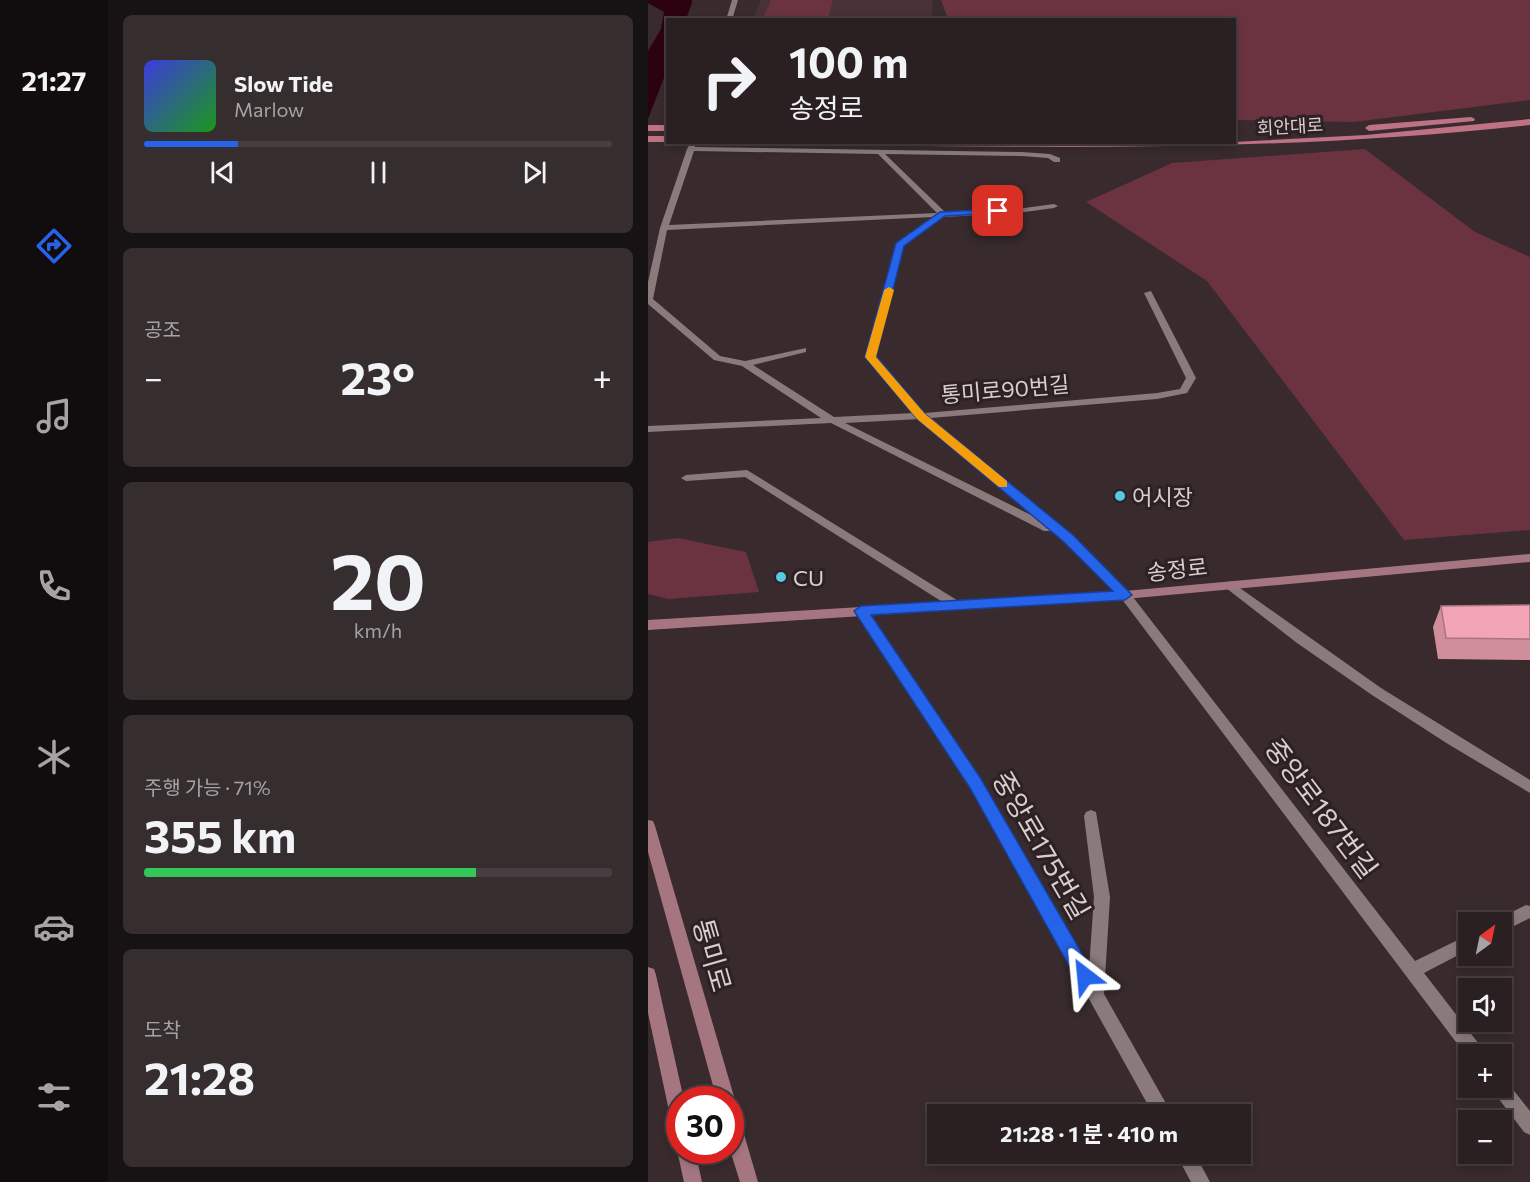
<!DOCTYPE html>
<html lang="ko">
<meta charset="utf-8">
<style>
body{margin:0;font-family:Commissioner,"Noto Sans KR",sans-serif;background:#362d2f;color:#f1f3f6;height:100vh;display:flex;flex-direction:column;font-size:22px;white-space:nowrap}
*{box-sizing:border-box;margin:0}
p{font-size:20px;color:#a5a3a5}
.icon{flex:none;width:33px;height:33px;fill:none;stroke:currentColor;stroke-width:2;stroke-linecap:round;stroke-linejoin:round}
.map{position:relative;flex:1;overflow:hidden}
.details{display:flex;flex-direction:column;gap:15px;padding:15px;background:#171213;width:540px}
.details>*{flex:none}
.top-card{position:absolute;left:18px;top:18px;width:570px;height:126px;border-radius:0px;box-shadow:0 3px 9px #0003,0 0 0 2px #463e40;background:#2a2022;color:#f1f3f6;overflow:hidden}
.needle{width:39px;rotate:33deg}
.buttons{position:absolute;left:810px;top:912px;display:grid;gap:12px}
.buttons a{display:grid;place-items:center;width:54px;height:54px;border-radius:0px;background:#2a2022;box-shadow:0 3px 9px #0003,0 0 0 2px #463e40;font-size:30px}
.speed{position:absolute;left:18px;top:1086px;display:flex;gap:12px;font-size:30px;font-weight:700;text-align:center}
.speed>*{display:grid;place-content:center;width:78px;height:78px;border-radius:50%;background:#2a2022;box-shadow:0 3px 9px #0003,0 0 0 2px #463e40;line-height:1}
.speed .limit{border:9px solid #d22;background:#fff;color:#111}
.pin{position:absolute;display:grid;place-items:center;width:51px;height:51px;color:#fff;margin:-26px;border-radius:12px;box-shadow:0 3px 9px #0006}
.me{position:absolute;width:66px;margin:-33px;rotate:331deg;stroke-linejoin:round;filter:drop-shadow(0 0 4px #0008)}
.turn{display:flex;align-items:center;gap:21px;height:126px;padding:0 24px;font-size:27px}
.turn .icon{width:78px;height:78px;stroke-width:2.5}
.turn b{display:block;font-size:42px;line-height:51px}
.big{font-size:45px;font-weight:700;line-height:1.1}
.details .widget{flex:1;display:flex;flex-direction:column;justify-content:center;gap:9px;min-width:0;padding:0 21px;border-radius:9px;background:#362d2f}
.details .dial{align-items:center;gap:0}
.dial b{font-size:78px;line-height:1}
.song{display:flex;align-items:center;gap:18px}
.cover{width:72px;height:72px;border-radius:9px;background:linear-gradient(135deg,hsl(240 70% 55%),hsl(120 70% 35%))}
.played{height:6px;border-radius:3px;background:linear-gradient(90deg,#2563eb 20%,#463e40 20%)}
.keys{display:flex;justify-content:space-around;direction:ltr}
.heat{display:flex;justify-content:space-between;align-items:center;font-size:33px;direction:ltr}
.charge{height:9px;border-radius:4px;background:linear-gradient(90deg,#34c759 71%,#463e40 0)}
.trip{position:absolute;left:279px;top:1104px;width:324px;height:60px;border-radius:0px;background:#2a2022;box-shadow:0 3px 9px #0003,0 0 0 2px #463e40;font-weight:700;line-height:60px;text-align:center}
main{display:flex;flex:1;min-height:0}
.tabs{display:flex;flex-direction:column;width:108px;justify-content:space-around;align-items:center;background:#110d0e;color:#a5a3a5}
.tabs .icon{width:42px;height:42px}
.tabs .active{color:#2563eb}
.tabs b{font-size:27px;color:#f1f3f6}
.map>svg:first-child{display:block}
</style>
<main>
<nav class="tabs">
<b>21:27</b>
<svg class="icon active" aria-label="directions" viewBox="0 0 24 24"><path d="M12 3l9 9-9 9-9-9zM9 14v-3h6M13 9l2 2-2 2"/></svg>
<svg class="icon" aria-label="music" viewBox="0 0 24 24"><path d="M9 18V5l10-2v13"/><circle cx="6" cy="18" r="3"/><circle cx="16" cy="16" r="3"/></svg>
<svg class="icon" aria-label="phone" viewBox="0 0 24 24"><path d="M5 4h4l2 5-3 2q2 4 5 5l2-3 5 2v4C11 20 4 13 5 4z"/></svg>
<svg class="icon" aria-label="climate" viewBox="0 0 24 24"><path d="M12 3v18M4 7l16 10M4 17L20 7"/></svg>
<svg class="icon" aria-label="car" viewBox="0 0 24 24"><path d="M5 17H2v-5l4-1 3-4h7l3 4 3 1v5h-3M9 17h6M6 11h13"/><circle cx="7" cy="17" r="2"/><circle cx="17" cy="17" r="2"/></svg>
<svg class="icon" aria-label="filters" viewBox="0 0 24 24"><path d="M4 7h16M4 17h16"/><circle cx="9" cy="7" r="2"/><circle cx="15" cy="17" r="2"/></svg>
</nav>
<section class="details">
<div class="widget">
<div class="song"><i class="cover"></i><div><b>Slow Tide</b><p>Marlow</p></div></div>
<div class="played"></div>
<div class="keys"><svg class="icon" aria-label="previous" viewBox="0 0 24 24"><path d="M18 5L8 12l10 7zM5 5v14"/></svg><svg class="icon" aria-label="pause" viewBox="0 0 24 24"><path d="M8 5v14M16 5v14"/></svg><svg class="icon" aria-label="next" viewBox="0 0 24 24"><path d="M6 5l10 7-10 7zM19 5v14"/></svg></div>
</div>
<div class="widget"><p>공조</p>
<div class="heat"><a>−</a><b class="big">23°</b><a>+</a></div>
</div>
<div class="widget dial"><b>20</b><p>km/h</p></div>
<div class="widget"><p>주행 가능 · 71%</p><b class="big">355 km</b><div class="charge"></div></div>
<div class="widget"><p>도착</p><b class="big">21:28</b></div>
</section>
<div class="map">
<svg width="882" height="1182" viewBox="0 0 882 1182">
<rect width="100%" height="100%" fill="#382a2d"/>
<polygon fill="#473236" points="113,0 285,0 284,19 105,20"/>
<g fill="#6b3340">
<polygon points="123,0 185,0 180,19 115,19"/>
<polygon points="293,0 882,0 882,100 706,122 587,120 586,20 300,19"/>
<polygon points="717,149 827,232 882,257 882,530 756,540 559,281 438,202 524,163"/>
<polygon points="30,538 98,552 111,592 20,599 0,594 0,542"/>
</g>
<polygon fill="#2d0210" points="0,0 44,0 44,3 38,19 20,20 19,70 0,119 0,51 13,29 16,12 0,3"/>
<g fill="none" stroke-linecap="round" stroke-linejoin="round">
<g fill="#8a7a7c" fill-rule="evenodd">
<polygon points="84,0 90,0 84,20 78,20"/>
<path d="M43,142L47,143V147L374,152L402,154L412,158V162H406L400,158L374,156L237,154L297,212L369,209L406,204L410,206L406,208L369,213L296,217L255,246L228,357L277,413L509,393L532,389L538,378L496,293L503,291L548,378L539,393L509,399L283,418L424,535L481,592L767,961L820,935V950L776,973L834,1048L836,1054H820V1058L473,598L404,531H396L183,423L0,432V426L173,418L94,366L66,360L0,304V282L12,228L39,149ZM46,151L230,154L289,213L21,225ZM285,217L247,245L218,357L266,413L186,417L105,365L158,352V348L97,361L72,356L5,299L19,230ZM272,419L389,518L197,423Z"/>
<polygon points="99,470 312,602 314,605 312,608 304,608 97,477 38,481 33,478 38,475"/>
<polygon points="582,581 733,688 882,780 882,793 800,744 724,695 649,643 578,588 576,585"/>
<polygon points="213,607 217,608 333,779 441,968 446,897 436,816 438,812 443,810 448,812 462,897 456,994 524,1114 505,1114 323,787 209,614 207,611"/>
<polygon points="878,905 882,906 882,918 854,932 854,922 847,922 848,920"/>
<polygon points="854,1079 859,1082 882,1111 882,1135 876,1132 847,1094 844,1088 854,1088"/>
<polygon points="528,1154 547,1154 562,1182 543,1182"/>
</g>
<g fill="#a57680" fill-rule="evenodd">
<polygon points="882,554 882,562 477,599 0,630 0,620 477,591"/>
<polygon points="0,820 5,821 7,826 87,1100 82,1107 82,1100 69,1100 0,852"/>
<polygon points="0,967 6,969 8,975 36,1100 32,1100 32,1129 26,1126 23,1120 0,1013"/>
<polygon points="82,1108 88,1111 91,1117 110,1182 92,1182 82,1150"/>
<polygon points="32,1144 32,1150 47,1150 54,1182 36,1182 29,1150"/>
</g>
<g fill="#bf7284" fill-rule="evenodd">
<polygon points="823,117 827,119 826,121 721,131 717,128 721,125"/>
<path d="M882,119V125C662,149 443,149 222,145L218,142H586L718,135Z"/>
<rect x="0" y="125" width="20" height="6"/>
<rect x="0" y="136" width="20" height="6"/>
</g>
</g>
<polygon fill="#d08e9b" points="882,605 882,660 790,659 785,627 793,606"/>
<polygon fill="#f2a5b4" stroke="#a9747e" stroke-width="1.5" points="882,605 882,639 798,638 793,606"/>
<polygon fill="#2563eb" stroke="#184099" stroke-width="1.5" points="350,209 355,211 353,213 297,216 256,246 228,356 277,414 425,535 484,595 477,600 223,615 333,779 443,969 446,976 443,982 437,985 430,982 322,788 206,611 213,606 465,591 416,542 269,419 217,357 248,243 292,212"/>
<polygon fill="#f59e0b" points="241,287 246,290 228,357 277,414 359,481 359,487 351,487 269,419 217,357 236,290"/>
<g fill="#58c9e4" stroke="#2e2123" stroke-width="2">
<circle cx="472" cy="496" r="6"/>
<circle cx="133" cy="577" r="6"/>
</g>
<g text-anchor="middle" dominant-baseline="central" stroke-width="6" stroke-linejoin="round" paint-order="stroke">
<g font-size="18" fill="#d8ced0" stroke="#2e2123">
<text transform="translate(642 126) rotate(-3)">회안대로</text>
</g>
<g font-size="22" fill="#d8ced0" stroke="#2e2123">
<text transform="translate(357 389) rotate(-5)">통미로90번길</text>
<text transform="translate(529 569) rotate(-6)">송정로</text>
</g>
<g font-size="22" fill="#d8ced0" stroke="#2e2123" text-anchor="start">
<text x="484" y="496">어시장</text>
<text x="145" y="577">CU</text>
</g>
<g font-size="27" fill="#d8ced0" stroke="#2e2123">
<text transform="translate(674 808) rotate(53)">중앙로187번길</text>
<text transform="translate(394 845) rotate(60)">중앙로175번길</text>
<text transform="translate(65 955) rotate(74)">통미로</text>
</g>
</g>
</svg>
<div class="buttons">
<a><svg class="needle" viewBox="-14 -14 28 28"><path d="M0-13l5 13h-10z" fill="#e53935"/><path d="M0 13l5-13h-10z" fill="#a5a3a5"/></svg></a>
<a><svg class="icon" aria-label="sound" viewBox="0 0 24 24"><path d="M4 9h4l5-4v14l-5-4H4zM17 9q2 3 0 6"/></svg></a>
<a>+</a>
<a>−</a>
</div>
<div class="speed"><div class="limit">30</div></div>
<div class="pin" style="left:350px;top:211px;background:#d93025"><svg class="icon" aria-label="arrive" viewBox="0 0 24 24"><path d="M6 21V4h12l-3 4 3 4H6"/></svg></div>
<svg class="me" style="left:437px;top:976px" viewBox="-20 -20 40 40"><path d="M0-17L14 15 0 8-14 15z" fill="#2563eb" stroke="#fff" stroke-width="4"/></svg>
<div class="trip">21:28 · 1 분 · 410 m</div>
<div class="top-card">
<div class="turn"><svg class="icon" aria-label="right" viewBox="0 0 24 24"><path d="M7 20v-9h11M14 6l5 5-5 5"/></svg><div><b>100 m</b>송정로</div></div>
</div>
</div>
</main>
